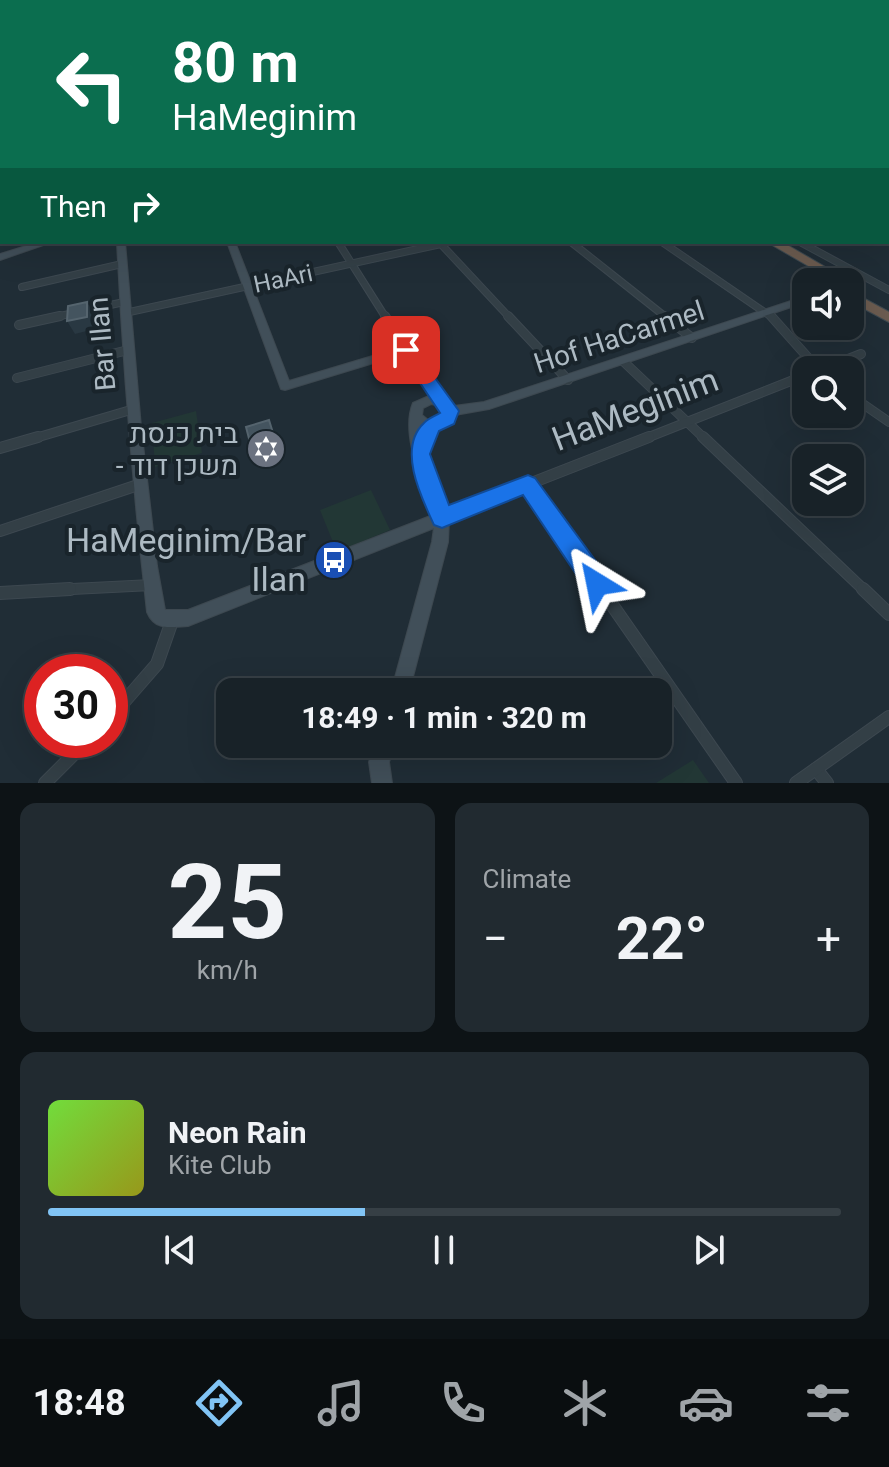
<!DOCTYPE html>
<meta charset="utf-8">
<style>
body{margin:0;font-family:Roboto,Heebo,sans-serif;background:#212a30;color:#f1f3f6;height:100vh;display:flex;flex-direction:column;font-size:30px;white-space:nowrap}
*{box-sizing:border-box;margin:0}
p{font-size:26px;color:#9fa4a8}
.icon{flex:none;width:44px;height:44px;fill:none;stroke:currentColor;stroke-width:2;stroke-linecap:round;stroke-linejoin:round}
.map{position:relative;height:783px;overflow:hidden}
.panel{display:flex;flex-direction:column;gap:20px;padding:20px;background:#0d1316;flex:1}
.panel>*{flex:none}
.top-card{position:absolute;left:0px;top:0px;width:890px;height:244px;box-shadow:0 8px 32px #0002,0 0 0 2px #363f45;background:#0b6e4f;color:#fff;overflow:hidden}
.fabs{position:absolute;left:792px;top:268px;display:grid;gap:16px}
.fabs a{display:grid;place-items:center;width:72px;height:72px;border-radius:16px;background:#182228;box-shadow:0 8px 32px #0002,0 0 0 2px #363f45;font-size:40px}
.speed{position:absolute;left:24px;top:654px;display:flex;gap:16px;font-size:40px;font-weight:700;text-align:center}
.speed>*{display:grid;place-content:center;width:104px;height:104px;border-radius:50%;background:#182228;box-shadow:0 8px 32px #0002,0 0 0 2px #363f45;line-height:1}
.speed .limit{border:12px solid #d22;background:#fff;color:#111}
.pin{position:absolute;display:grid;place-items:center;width:68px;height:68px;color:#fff;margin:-34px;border-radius:16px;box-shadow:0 4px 12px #0006}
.me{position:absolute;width:88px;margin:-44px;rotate:325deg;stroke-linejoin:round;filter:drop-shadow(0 0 6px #0008)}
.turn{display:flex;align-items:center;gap:28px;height:168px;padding:0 40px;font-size:36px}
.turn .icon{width:104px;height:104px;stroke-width:2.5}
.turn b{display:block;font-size:56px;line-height:68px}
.then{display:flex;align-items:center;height:76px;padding:0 40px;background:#0003;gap:16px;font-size:30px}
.big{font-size:60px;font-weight:700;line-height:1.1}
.panel .tile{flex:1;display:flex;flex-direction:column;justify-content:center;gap:12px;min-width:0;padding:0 28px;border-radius:16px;background:#212a30}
.panel .dial{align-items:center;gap:0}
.dial b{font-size:104px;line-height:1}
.song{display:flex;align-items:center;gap:24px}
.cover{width:96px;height:96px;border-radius:12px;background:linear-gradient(135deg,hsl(100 70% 55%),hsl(60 70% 35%))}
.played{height:8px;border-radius:4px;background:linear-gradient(90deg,#81c4f5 40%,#363f45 40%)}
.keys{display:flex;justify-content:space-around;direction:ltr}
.heat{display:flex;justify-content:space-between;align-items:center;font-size:44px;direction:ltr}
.panel .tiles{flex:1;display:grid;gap:20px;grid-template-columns:1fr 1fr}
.tile:last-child{grid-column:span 2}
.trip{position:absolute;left:216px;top:678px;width:456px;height:80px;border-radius:16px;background:#182228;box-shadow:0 8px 32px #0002,0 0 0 2px #363f45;font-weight:700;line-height:80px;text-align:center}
.dock{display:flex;height:128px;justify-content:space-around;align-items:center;background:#0a0e10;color:#9fa4a8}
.dock .icon{width:56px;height:56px}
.dock .on{color:#81c4f5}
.dock b{font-size:36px;color:#f1f3f6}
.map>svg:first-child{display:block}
</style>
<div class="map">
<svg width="889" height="783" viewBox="0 0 889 783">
<rect width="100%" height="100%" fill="#202d36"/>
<g fill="#223735">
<polygon points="196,411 202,453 155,467 152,423"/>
<polygon points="371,490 390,530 337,552 320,510"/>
<polygon points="693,760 709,783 656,783"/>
</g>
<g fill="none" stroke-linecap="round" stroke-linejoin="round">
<defs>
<g id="street-far3">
<polyline points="338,242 386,318"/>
<polyline points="439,242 510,318"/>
<polyline points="571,242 667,318"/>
<polyline points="662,242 773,318"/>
<polyline points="800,242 889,290"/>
<polyline points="22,287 122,264"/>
<polyline points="125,313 441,244"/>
<polyline points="51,318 124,302"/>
</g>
<g id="street-far2">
<polyline points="385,316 406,350"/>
<polyline points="508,316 568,380"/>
<polyline points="664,316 692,338"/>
<polyline points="771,316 819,370"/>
<polyline points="19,325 60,316"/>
<polyline points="624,362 705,439"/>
<polyline points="820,370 861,354"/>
<polyline points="17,378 128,350"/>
<polyline points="850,395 889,422"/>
<polyline points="32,439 134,409"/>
<polyline points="644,439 806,375"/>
</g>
<g id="street-far1">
<polyline points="703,437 865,591"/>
<polyline points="0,448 38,437"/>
<polyline points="528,484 603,591"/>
<polyline points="442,518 649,437"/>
<polyline points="0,531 141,484"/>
<polyline points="32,591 152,585"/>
</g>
<g id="street">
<polyline points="601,589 736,783"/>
<polyline points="863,589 889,614"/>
<polyline points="0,593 70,589"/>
<polyline points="110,718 157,664 172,621"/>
<polyline points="816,769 827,783"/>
<polyline points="45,783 88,740"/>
<polyline points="796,783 889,717"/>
</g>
<g id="secondary">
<polygon points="39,242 52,242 0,260 0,254"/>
<path d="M117,242H125L141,427L157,566L165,610H188L433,515C423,484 400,434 413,403L429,396L403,354L285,390L281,389L227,242H235L289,381L406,346L410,347L443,398L454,406L484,402L806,296V302L489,409L455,415L447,426L423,429L427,454L449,518L448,542L409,692H391L432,542L434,528L188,626C170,627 155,631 147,612C133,489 123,366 117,242ZM431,404L436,405L443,410V414L439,419L428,420L422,415L423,408Z"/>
<polygon points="375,744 395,744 389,762 392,783 372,783 369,762"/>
</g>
<g id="highway">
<polygon points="767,242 782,242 851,282 836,282"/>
<polygon points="850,291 889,312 889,322 850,301"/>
</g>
</defs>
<use href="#street-far3" stroke="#3d4850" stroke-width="8"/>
<use href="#street-far2" stroke="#3d4850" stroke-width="10"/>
<use href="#street-far1" stroke="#3d4850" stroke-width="12"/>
<use href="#street" stroke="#3d4850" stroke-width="14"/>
<use href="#secondary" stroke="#3d4850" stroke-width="2"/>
<use href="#highway" stroke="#3e4a51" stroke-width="2"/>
<use href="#street-far3" stroke="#333f46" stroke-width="6"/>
<use href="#street-far2" stroke="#333f46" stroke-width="8"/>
<use href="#street-far1" stroke="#333f46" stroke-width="10"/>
<use href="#street" stroke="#333f46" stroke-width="12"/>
<use href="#secondary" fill="#414f59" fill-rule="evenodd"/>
<use href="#highway" fill="#6c5c50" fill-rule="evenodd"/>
</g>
<g fill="#293842">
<polygon points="134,242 154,242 154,243 136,246"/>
<polygon points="87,302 94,315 94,329 75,334 67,321"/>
<polygon points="273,433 281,459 258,467 253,454"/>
</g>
<g fill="#44545f" stroke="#55646e" stroke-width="2">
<polygon points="87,302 87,317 67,321 68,306"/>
<polygon points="269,420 277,446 253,454 246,427"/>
</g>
<linearGradient id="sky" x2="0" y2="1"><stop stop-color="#12191e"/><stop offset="0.44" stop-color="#3c4c5d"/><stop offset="1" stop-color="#3c4c5d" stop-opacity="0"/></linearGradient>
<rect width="889" height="196" fill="url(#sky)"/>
<path fill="#1a73e8" stroke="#114b97" stroke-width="2" d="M406,344L412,346L459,411L454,424L439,431L430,454L449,505L528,475L535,478L606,575L610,584L606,592L597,595L588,592L523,495L442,528L434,525C421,497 397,448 424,423C428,418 435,416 440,413L398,350Z"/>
<defs>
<symbol id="synagogue-disc" viewBox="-11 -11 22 22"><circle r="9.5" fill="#6b7280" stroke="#19242b"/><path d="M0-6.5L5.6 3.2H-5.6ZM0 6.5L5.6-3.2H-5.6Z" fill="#fff"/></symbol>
<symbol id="bus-disc" viewBox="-11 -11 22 22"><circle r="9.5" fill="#1a4fb4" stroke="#19242b"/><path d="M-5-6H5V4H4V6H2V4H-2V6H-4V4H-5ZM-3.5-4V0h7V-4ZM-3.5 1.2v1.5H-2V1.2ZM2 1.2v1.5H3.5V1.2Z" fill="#fff"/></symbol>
</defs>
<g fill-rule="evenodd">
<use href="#synagogue-disc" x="244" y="427" width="44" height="44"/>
<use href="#bus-disc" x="312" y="538" width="44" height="44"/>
</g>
<g text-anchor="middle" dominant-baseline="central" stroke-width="8" stroke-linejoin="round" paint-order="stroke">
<g font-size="24" fill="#adbac3" stroke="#19242b">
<text transform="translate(283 279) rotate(-12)">HaAri</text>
</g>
<g font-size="28" fill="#adbac3" stroke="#19242b">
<text transform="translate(619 337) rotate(-18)">Hof HaCarmel</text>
<text transform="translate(102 344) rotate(-95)">Bar Ilan</text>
</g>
<g font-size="28" fill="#adbac3" stroke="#19242b" text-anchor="end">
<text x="238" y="433">בית כנסת<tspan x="238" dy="32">- משכן דוד</tspan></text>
</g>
<g font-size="34" fill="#adbac3" stroke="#19242b">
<text transform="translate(635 409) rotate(-21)">HaMeginim</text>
</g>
<g font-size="34" fill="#adbac3" stroke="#19242b" text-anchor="end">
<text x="306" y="540">HaMeginim/Bar<tspan x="306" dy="39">Ilan</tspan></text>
</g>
</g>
</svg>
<div class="fabs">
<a><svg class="icon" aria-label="sound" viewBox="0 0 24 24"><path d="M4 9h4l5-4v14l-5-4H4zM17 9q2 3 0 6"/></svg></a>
<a><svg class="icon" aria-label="search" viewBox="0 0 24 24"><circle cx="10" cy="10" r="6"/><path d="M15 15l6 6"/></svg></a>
<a><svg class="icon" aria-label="layers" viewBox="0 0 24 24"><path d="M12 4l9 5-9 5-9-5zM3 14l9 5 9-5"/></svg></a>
</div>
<div class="speed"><div class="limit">30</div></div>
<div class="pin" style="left:406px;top:350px;background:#d93025"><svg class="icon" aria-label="arrive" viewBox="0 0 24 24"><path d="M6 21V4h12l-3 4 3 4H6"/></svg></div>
<svg class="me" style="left:597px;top:584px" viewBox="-20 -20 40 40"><path d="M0-17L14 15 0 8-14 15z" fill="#1a73e8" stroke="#fff" stroke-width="4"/></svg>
<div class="trip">18:49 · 1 min · 320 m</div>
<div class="top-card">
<div class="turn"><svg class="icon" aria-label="left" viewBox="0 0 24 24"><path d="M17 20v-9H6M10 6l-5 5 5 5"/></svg><div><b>80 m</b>HaMeginim</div></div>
<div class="then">Then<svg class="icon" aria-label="right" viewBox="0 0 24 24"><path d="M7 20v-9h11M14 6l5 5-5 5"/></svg></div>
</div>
</div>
<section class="panel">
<div class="tiles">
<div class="tile dial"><b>25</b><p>km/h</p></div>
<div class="tile"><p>Climate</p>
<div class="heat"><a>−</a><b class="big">22°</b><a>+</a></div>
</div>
<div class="tile">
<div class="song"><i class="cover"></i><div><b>Neon Rain</b><p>Kite Club</p></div></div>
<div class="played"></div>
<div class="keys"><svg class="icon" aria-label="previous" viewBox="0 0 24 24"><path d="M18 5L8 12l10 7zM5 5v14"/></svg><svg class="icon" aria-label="pause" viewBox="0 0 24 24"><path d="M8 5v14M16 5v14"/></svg><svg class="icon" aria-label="next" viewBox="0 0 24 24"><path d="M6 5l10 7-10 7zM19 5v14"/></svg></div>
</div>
</div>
</section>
<nav class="dock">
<b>18:48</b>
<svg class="icon on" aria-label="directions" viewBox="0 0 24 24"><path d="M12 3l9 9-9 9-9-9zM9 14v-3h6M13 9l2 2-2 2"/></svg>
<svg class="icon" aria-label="music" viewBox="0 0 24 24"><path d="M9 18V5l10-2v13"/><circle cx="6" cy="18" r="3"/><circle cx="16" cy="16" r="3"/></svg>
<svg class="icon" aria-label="phone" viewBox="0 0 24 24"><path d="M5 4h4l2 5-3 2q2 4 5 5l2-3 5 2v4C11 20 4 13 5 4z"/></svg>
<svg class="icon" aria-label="climate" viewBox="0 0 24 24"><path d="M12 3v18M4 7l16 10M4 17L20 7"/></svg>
<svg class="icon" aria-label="car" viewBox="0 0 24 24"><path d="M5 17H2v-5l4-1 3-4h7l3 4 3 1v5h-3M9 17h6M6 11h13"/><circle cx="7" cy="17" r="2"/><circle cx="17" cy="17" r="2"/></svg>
<svg class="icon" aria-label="filters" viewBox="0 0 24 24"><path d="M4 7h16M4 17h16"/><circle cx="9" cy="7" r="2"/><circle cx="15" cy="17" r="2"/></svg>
</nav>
